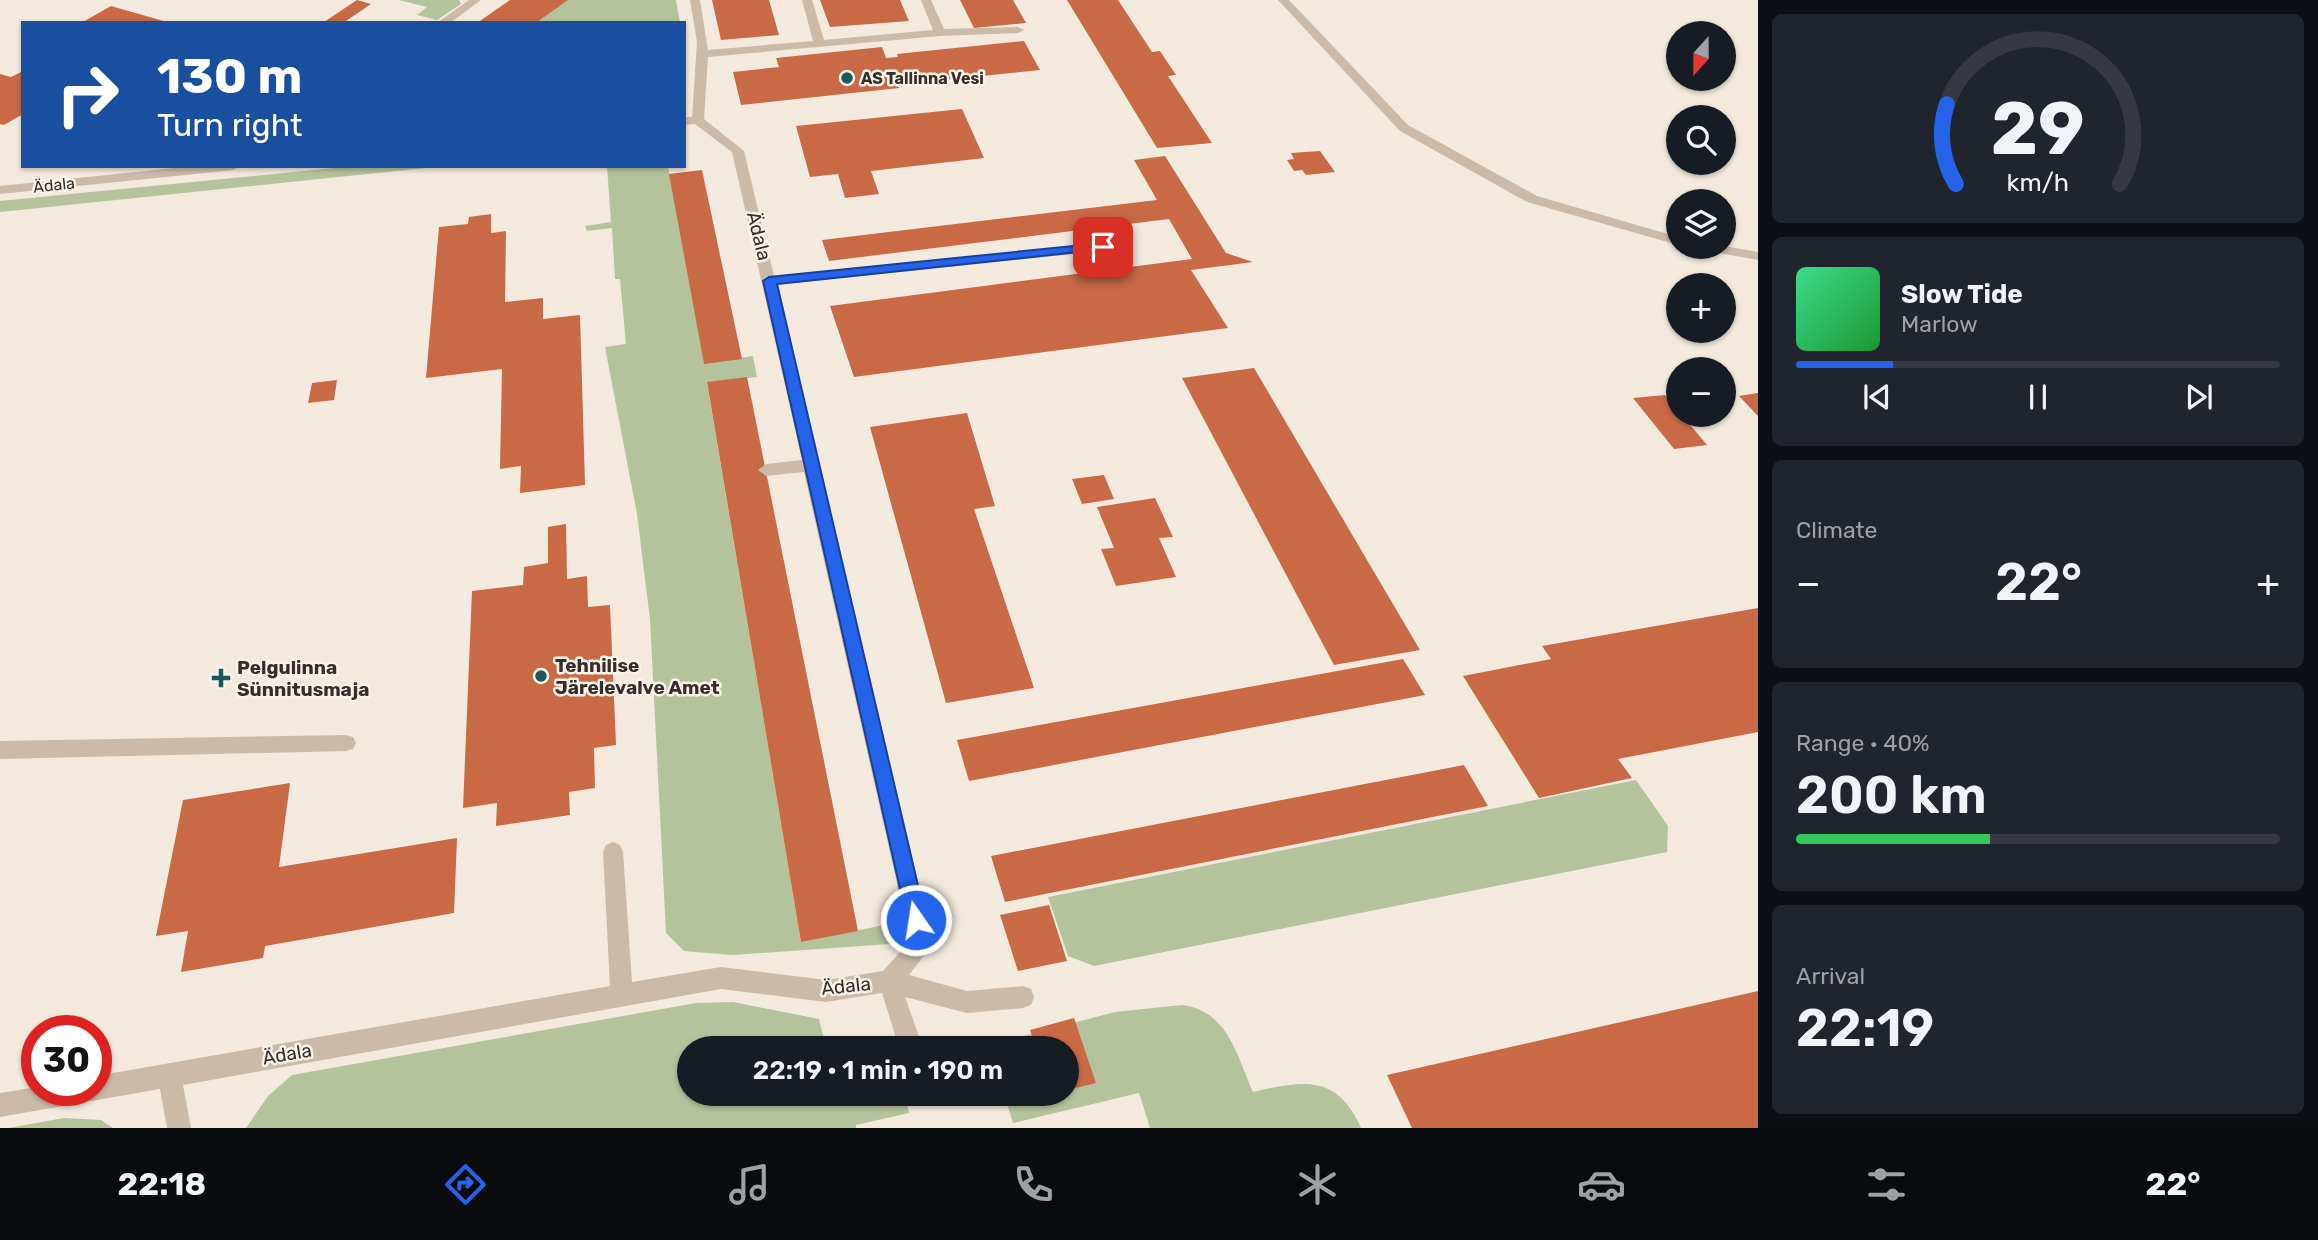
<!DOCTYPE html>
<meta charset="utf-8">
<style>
body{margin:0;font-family:Rubik,sans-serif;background:#20242c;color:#f1f3f6;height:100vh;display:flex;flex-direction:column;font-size:26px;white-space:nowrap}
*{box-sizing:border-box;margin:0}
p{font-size:23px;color:#9ea1a6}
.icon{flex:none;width:38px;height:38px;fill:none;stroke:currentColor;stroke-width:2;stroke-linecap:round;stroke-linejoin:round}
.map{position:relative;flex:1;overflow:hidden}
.side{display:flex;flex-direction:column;gap:14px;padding:14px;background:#0d0f14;width:560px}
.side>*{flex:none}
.guide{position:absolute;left:21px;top:21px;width:665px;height:147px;border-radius:0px;box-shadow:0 2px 5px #0004;background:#1a4fa0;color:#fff;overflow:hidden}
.needle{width:46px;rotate:201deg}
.buttons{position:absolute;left:1666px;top:21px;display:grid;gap:14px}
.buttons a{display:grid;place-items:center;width:70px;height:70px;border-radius:50%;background:#171b24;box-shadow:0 2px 5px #0004;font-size:35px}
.speed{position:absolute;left:21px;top:1015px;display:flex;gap:14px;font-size:35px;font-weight:700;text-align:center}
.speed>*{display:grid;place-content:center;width:91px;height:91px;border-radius:50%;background:#171b24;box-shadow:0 2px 5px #0004;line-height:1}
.speed .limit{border:10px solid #d22;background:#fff;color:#111}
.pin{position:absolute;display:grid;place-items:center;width:60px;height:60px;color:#fff;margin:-30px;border-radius:14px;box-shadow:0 4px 10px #0006}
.me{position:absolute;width:77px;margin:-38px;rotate:347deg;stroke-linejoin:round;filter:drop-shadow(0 0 5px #0008)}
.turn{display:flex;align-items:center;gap:24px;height:147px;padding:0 21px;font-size:32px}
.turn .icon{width:91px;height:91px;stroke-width:2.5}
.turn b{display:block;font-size:49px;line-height:60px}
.big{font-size:52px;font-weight:600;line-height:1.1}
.side .card{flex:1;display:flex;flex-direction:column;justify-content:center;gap:10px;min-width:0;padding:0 24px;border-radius:10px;background:#20242c}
.side .dial{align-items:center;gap:0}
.dial svg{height:182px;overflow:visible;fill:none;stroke:#363941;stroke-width:7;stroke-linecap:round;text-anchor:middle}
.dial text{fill:#f1f3f6;stroke:none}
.song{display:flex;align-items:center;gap:21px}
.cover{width:84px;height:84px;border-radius:10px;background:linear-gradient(135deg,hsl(150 70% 55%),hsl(130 70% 35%))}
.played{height:7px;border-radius:4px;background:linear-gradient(90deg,#2563eb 20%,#363941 20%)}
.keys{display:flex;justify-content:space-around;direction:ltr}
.heat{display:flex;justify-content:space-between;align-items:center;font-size:38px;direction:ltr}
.charge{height:10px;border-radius:5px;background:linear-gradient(90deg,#34c759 40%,#363941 0)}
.trip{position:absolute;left:677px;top:1036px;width:402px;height:70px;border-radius:35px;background:#171b24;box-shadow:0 2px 5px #0004;font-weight:600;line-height:70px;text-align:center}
.menu{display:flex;height:112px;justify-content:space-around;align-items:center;background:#090b0e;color:#9ea1a6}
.menu .icon{width:49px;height:49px}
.menu .active{color:#2563eb}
.menu b{font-size:32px;color:#f1f3f6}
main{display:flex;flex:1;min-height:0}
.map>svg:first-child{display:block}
</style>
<main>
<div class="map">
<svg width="1758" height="1128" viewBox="0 0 1758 1128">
<rect width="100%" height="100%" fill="#f3e9dd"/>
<g fill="#b5c39d">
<polygon points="399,0 459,0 461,4 437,20 417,15 427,7"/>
<polygon points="568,0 676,0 680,23 536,23"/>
<polygon points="354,166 445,166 0,212 0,201"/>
<polygon points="607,166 668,166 704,363 753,356 757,377 707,383 801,942 904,921 902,934 889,944 733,955 684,951 666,933 650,619 637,514 605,347 626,344 620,279 615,279 612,228 587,231 585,226 611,222"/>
<polygon points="1636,780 1668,826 1667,852 1094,966 1068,956 1048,897"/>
<polygon points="733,1002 819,1019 826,1048 690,1048 690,1094 905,1094 909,1113 856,1125 856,1128 246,1128 268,1096 292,1075 696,1003"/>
<path d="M1182,1005C1228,1011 1236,1054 1253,1092C1302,1081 1337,1073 1361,1128H1150L1139,1093L1013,1123L1004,1094H1068V1048H990L989,1045L1115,1012Z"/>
<polygon points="64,1118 101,1120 113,1128 8,1128"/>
</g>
<g fill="#c96946">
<polygon points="357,0 371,4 343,23 324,22"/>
<polygon points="510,0 568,0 536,23 477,23"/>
<polygon points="712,0 769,0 779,35 721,40"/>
<polygon points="820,0 900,0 909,21 830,27"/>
<polygon points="960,0 1013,0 1026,23 974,28"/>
<polygon points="1067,0 1118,0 1152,52 1160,51 1176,75 1168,76 1212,143 1157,148"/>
<polygon points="111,6 167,22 166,23 81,23"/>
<polygon points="1024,41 1040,70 897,85 899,88 741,105 733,72 779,67 776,58 882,47 886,58 898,57 897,54"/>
<polygon points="23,71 23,114 4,125 0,124 0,74 11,77"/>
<polygon points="962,109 984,158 871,171 879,194 845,198 838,174 810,177 796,126"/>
<polygon points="1320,151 1335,172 1306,175 1302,170 1294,171 1287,160 1294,159 1291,153"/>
<polygon points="1165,156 1226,253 1253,262 1191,270 1228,328 854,377 830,306 1192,259 1169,219 829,261 822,240 1157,200 1134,160"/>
<polygon points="702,170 742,359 704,364 669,174"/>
<polygon points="491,214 491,233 506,231 505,302 543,298 543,319 580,315 585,485 520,493 521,466 500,469 502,369 426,378 439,227 468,224 469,217"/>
<polygon points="1254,368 1420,650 1334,665 1182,378"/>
<polygon points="747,377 858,931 801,942 707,382"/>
<polygon points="337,380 334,400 308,403 312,383"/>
<polygon points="1758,393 1758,416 1739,396"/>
<polygon points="1665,395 1678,415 1682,415 1707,445 1674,449 1633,398"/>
<polygon points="967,413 995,506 974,509 1034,688 946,703 870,427"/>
<polygon points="1104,475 1114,499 1082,504 1072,479"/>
<polygon points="1155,498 1173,537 1159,538 1176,577 1116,586 1101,549 1114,548 1097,507"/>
<polygon points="566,524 567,579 587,576 588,607 610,605 616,745 594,748 595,788 569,792 570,815 496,826 497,803 463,808 472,591 523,585 524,567 548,563 548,527"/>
<polygon points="1758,608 1758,732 1618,759 1632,778 1539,798 1463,676 1551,659 1542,646"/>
<polygon points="1403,659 1425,695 969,781 957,740"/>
<polygon points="1464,765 1488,806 1005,902 991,856"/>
<polygon points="290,783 279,867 457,838 454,913 265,946 263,958 181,972 188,931 156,936 183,800"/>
<polygon points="1049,905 1067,961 1018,971 1000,915"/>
<polygon points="1758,991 1758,1128 1412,1128 1387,1075"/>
<polygon points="1074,1018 1096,1083 1068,1090 1068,1048 1036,1048 1030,1030"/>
</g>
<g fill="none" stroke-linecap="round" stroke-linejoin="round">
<g fill="#ccbaa9" fill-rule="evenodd">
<polygon points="469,0 481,0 450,23 437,23"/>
<polygon points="690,0 700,0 708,50 813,41 802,0 812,0 824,40 933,30 921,0 931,0 944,29 1018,27 1024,30 1018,33 940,36 708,57 704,119 744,151 774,276 1103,243 1110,247 1103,251 776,285 933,944 909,975 967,991 1023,986 1031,989 1034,997 1031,1005 1023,1008 967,1013 905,997 923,1048 899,1048 882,993 826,1002 721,989 183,1085 191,1128 167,1128 160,1089 0,1117 0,1093 37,1087 37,1090 96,1090 96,1076 610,986 603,852 606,845 613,842 620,845 623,852 632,982 721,967 826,980 883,971 910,941 804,472 766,476 758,470 766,464 802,460 732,152 695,124 684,125 684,117 692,117 697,42"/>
<polygon points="1278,0 1289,0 1408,125 1537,196 1678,237 1678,245 1527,202 1400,131"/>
<polygon points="194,166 240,166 234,170 0,194 0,186"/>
<polygon points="1724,246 1758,252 1758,260 1708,251 1701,247"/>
<polygon points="346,735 353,737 356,743 353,749 346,751 0,759 0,741"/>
</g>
</g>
<polygon fill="#2563eb" stroke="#184099" stroke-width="2" points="1103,243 1109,247 1107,249 777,284 926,920 923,927 916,929 909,927 907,920 763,281 769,277"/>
<g fill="#1d565b" stroke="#faf3ea" stroke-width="2.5">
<circle cx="847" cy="78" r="7"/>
<circle cx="541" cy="676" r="7"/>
<path d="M217.5 667.5h7v7h7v7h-7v7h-7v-7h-7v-7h7z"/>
</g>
<g text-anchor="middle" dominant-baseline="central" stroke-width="5" stroke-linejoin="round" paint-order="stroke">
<g font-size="16" font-weight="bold" fill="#382e29" stroke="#faf3ea" text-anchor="start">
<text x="861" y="78">AS Tallinna Vesi</text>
</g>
<g font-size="16" fill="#382e29" stroke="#faf3ea">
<text transform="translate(54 185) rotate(-6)">Ädala</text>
</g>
<g font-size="19" fill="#382e29" stroke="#faf3ea">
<text transform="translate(759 236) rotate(76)">Ädala</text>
<text transform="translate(846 986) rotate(-6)">Ädala</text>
<text transform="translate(287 1054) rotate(-10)">Ädala</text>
</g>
<g font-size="19" font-weight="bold" fill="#382e29" stroke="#faf3ea" text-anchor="start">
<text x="555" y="665">Tehnilise<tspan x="555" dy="22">Järelevalve Amet</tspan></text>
<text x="237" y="667">Pelgulinna<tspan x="237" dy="22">Sünnitusmaja</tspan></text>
</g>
</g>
</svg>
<div class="buttons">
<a><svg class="needle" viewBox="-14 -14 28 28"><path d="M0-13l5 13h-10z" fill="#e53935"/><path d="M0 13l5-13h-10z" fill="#9ea1a6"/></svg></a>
<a><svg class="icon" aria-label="search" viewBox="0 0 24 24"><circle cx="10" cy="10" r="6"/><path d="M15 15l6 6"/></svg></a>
<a><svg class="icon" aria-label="layers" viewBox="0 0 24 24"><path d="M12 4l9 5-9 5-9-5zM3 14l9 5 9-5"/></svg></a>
<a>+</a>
<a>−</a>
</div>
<div class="speed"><div class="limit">30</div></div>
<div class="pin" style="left:1103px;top:247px;background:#d93025"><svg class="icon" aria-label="arrive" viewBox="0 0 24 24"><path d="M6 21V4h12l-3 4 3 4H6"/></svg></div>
<svg class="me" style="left:916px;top:920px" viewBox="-20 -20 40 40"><circle r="17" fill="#2563eb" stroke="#fff" stroke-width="3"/><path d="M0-11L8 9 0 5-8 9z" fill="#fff"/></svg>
<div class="trip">22:19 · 1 min · 190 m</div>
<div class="guide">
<div class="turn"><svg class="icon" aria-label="right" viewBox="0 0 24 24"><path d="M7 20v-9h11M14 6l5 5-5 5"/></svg><div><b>130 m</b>Turn right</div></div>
</div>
</div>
<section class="side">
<div class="card dial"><svg viewBox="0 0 100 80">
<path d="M14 69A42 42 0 1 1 86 69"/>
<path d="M14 69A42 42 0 0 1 10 34" stroke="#2563eb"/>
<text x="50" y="56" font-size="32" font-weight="700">29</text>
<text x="50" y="72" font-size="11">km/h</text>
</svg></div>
<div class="card">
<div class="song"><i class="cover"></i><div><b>Slow Tide</b><p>Marlow</p></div></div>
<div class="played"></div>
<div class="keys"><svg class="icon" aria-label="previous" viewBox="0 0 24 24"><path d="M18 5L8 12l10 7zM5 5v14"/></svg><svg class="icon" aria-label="pause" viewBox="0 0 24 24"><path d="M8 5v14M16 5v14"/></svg><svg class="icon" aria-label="next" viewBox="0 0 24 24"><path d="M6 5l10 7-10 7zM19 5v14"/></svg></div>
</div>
<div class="card"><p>Climate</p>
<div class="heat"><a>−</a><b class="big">22°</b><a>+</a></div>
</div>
<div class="card"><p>Range · 40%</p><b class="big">200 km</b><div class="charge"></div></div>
<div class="card"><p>Arrival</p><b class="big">22:19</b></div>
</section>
</main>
<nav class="menu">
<b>22:18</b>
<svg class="icon active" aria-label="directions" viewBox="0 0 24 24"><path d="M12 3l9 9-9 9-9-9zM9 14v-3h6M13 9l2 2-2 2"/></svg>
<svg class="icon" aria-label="music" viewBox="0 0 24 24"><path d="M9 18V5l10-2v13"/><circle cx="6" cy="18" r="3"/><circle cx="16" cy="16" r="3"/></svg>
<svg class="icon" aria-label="phone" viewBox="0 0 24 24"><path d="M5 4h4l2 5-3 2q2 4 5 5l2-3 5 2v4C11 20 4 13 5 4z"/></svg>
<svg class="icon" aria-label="climate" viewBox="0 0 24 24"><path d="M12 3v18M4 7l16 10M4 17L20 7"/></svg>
<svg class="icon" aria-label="car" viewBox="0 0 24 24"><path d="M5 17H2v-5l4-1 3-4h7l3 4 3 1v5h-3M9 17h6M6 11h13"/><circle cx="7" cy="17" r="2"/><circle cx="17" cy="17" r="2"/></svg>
<svg class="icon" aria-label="filters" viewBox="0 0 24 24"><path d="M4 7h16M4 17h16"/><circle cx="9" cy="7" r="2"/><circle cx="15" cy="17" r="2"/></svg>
<b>22°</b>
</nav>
